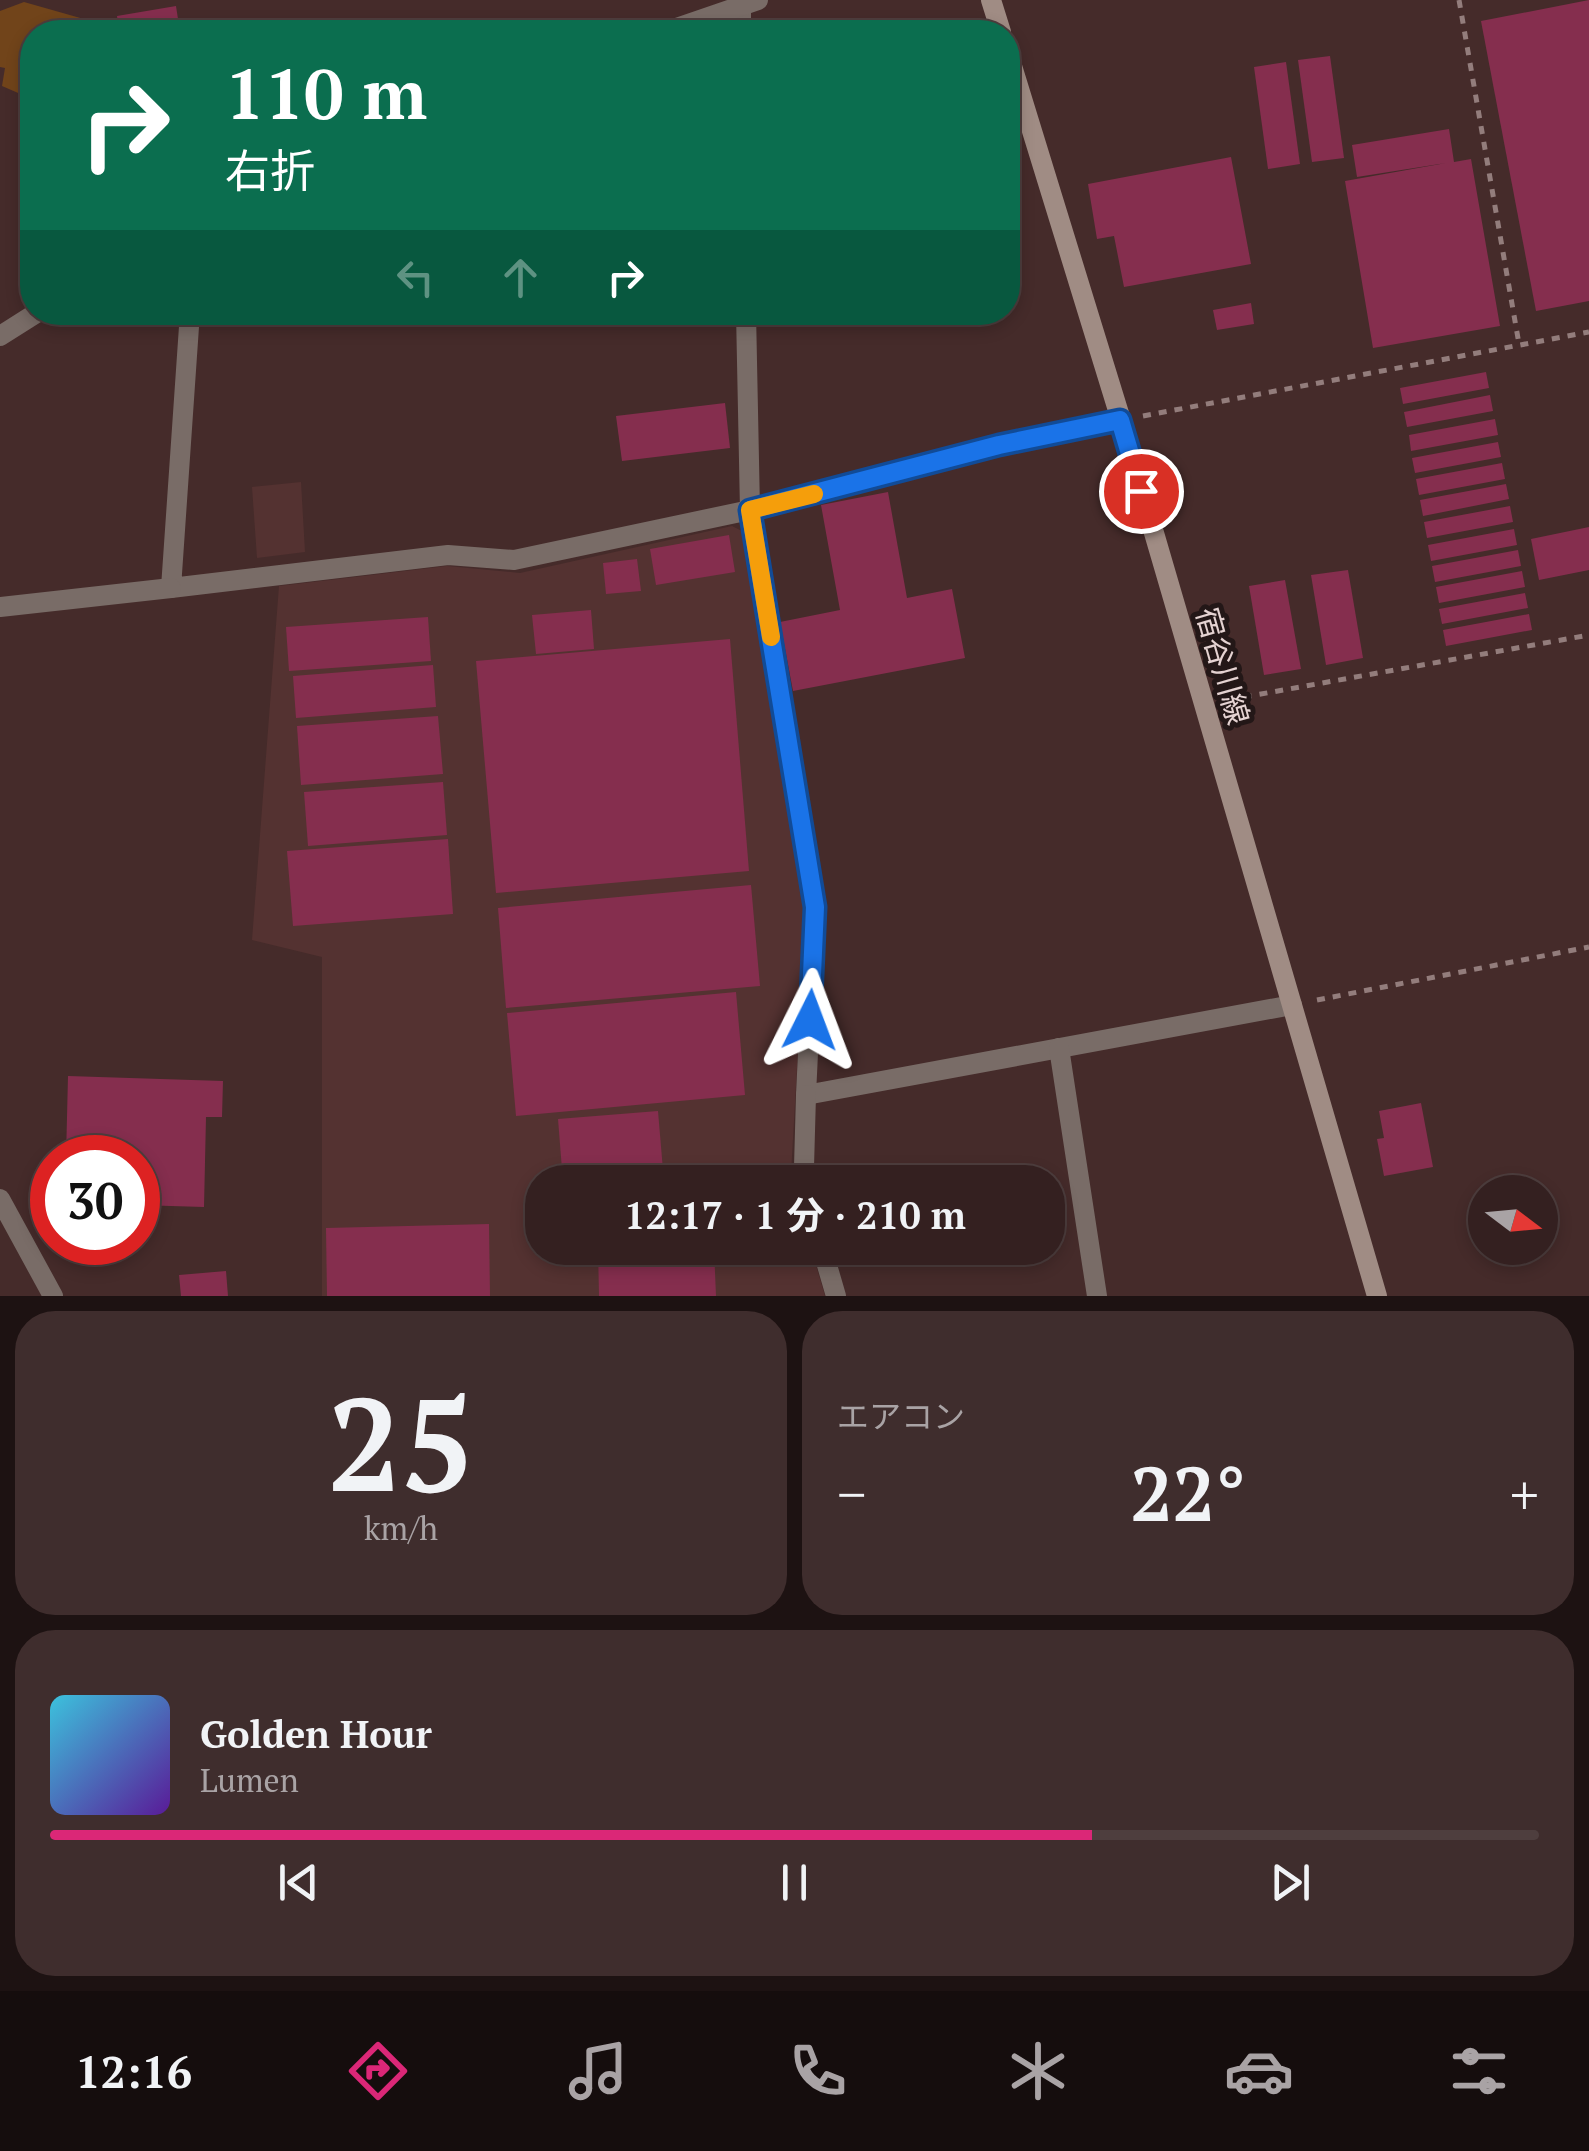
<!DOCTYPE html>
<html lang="ja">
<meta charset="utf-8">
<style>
body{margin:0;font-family:"PT Serif","Noto Sans JP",serif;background:#3f2d2d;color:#f1f3f6;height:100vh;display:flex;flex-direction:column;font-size:38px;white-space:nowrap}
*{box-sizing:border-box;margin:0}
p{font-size:32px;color:#a9a3a5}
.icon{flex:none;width:55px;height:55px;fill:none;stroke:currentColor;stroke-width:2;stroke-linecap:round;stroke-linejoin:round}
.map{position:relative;height:1296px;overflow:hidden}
.sheet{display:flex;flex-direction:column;gap:15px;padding:15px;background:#1d1212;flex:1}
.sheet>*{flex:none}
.hud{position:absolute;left:20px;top:20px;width:1000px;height:305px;border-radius:40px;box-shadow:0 5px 15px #0003,0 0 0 2px #4e3e3e;background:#0b6e4f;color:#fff;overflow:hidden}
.needle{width:65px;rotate:106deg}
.controls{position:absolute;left:1468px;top:1175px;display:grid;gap:20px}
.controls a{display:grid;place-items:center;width:90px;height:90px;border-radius:50%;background:#342020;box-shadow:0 5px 15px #0003,0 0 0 2px #4e3e3e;font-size:50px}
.speed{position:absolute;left:30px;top:1135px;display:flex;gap:20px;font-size:50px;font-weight:700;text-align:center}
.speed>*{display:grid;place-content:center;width:130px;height:130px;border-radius:50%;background:#342020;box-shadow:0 5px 15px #0003,0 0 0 2px #4e3e3e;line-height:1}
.speed .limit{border:15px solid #d22;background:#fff;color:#111}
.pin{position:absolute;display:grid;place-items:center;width:85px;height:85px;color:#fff;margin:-42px;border:5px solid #fff;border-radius:50%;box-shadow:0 2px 10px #0007}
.me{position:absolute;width:110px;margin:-55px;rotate:3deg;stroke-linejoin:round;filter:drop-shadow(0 0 8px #0008)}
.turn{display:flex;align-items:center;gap:35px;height:210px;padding:0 40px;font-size:45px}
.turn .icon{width:130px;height:130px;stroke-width:2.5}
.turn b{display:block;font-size:70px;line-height:85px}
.lanes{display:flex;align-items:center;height:95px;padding:0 40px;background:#0003;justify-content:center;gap:50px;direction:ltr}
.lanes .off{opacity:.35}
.big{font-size:75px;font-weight:700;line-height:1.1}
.sheet .widget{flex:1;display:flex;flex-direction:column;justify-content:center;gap:15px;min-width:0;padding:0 35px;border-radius:40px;background:#3f2d2d}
.sheet .dial{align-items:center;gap:0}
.dial b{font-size:130px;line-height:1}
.song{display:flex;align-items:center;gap:30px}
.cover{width:120px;height:120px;border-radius:15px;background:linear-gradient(135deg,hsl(190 70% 55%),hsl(270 70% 35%))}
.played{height:10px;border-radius:5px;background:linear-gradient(90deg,#db2777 70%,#4e3e3e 70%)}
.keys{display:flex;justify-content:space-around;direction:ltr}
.heat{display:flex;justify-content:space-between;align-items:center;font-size:55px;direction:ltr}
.sheet .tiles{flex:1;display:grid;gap:15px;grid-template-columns:1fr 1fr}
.widget:last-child{grid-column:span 2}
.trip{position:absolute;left:525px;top:1165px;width:540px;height:100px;border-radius:40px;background:#342020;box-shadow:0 5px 15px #0003,0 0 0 2px #4e3e3e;font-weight:700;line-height:100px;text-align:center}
.dock{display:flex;height:160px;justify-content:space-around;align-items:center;background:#150d0d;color:#a9a3a5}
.dock .icon{width:70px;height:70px}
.dock .current{color:#db2777}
.dock b{font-size:45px;color:#f1f3f6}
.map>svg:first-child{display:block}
</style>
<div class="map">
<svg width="1589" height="1296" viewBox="0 0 1589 1296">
<rect width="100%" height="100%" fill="#452b2a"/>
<g fill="#543231">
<polygon points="301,482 305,552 257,558 252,487"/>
<polygon points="732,526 742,531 806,909 791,1174 793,1182 542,1182 542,1248 811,1248 825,1296 322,1296 322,957 252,940 279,586 447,566 520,573"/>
</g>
<polygon fill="#71441a" points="24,2 105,25 103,32 32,32 32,99 2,86 5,68 0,67 0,11"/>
<g fill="#852e4e">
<polygon points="1589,0 1589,301 1536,311 1481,21"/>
<polygon points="176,6 180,32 119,32 117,16"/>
<polygon points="1330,56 1344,158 1312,162 1298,60"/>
<polygon points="1286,62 1300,164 1268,169 1254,67"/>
<polygon points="1449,129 1454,162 1471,159 1500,326 1373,348 1345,181 1446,163 1357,177 1352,145"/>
<polygon points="1231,157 1251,264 1124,287 1114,236 1097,239 1088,184"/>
<polygon points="1251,303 1254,324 1217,330 1213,310"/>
<polygon points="1486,372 1489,388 1403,404 1400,388"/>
<polygon points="1490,395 1493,411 1407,427 1404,412"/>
<polygon points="725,403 730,448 622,461 616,416"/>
<polygon points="1495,419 1498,435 1411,451 1409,435"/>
<polygon points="1498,442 1501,457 1415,473 1412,458"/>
<polygon points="1502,463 1505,479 1419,495 1416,479"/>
<polygon points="1506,484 1509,499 1423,516 1420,500"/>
<polygon points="888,492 907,598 952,589 965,658 793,691 780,622 840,610 821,505"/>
<polygon points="1510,506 1513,522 1427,538 1424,522"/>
<polygon points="1589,527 1589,570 1539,580 1531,539"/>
<polygon points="1514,529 1517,545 1431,561 1428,545"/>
<polygon points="729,535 735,572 656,585 650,549"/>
<polygon points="1518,550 1521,566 1435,582 1432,566"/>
<polygon points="637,559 641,591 606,594 603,563"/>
<polygon points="1348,570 1363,658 1326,665 1311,575"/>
<polygon points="1522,571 1525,587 1439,603 1436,587"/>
<polygon points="1285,580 1301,669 1264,675 1249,586"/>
<polygon points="1525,593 1528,608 1442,624 1439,609"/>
<polygon points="591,610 594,649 536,654 532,615"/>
<polygon points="1529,614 1532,630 1446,646 1443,630"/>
<polygon points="428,617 431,661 289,671 286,627"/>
<polygon points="730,639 749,871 496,893 476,661"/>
<polygon points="433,665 436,707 296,718 293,676"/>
<polygon points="438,716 443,774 301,785 297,726"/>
<polygon points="443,782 447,835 308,846 304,792"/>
<polygon points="448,839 453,914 293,926 287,851"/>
<polygon points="751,885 760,986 506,1008 498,908"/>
<polygon points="736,992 745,1095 516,1116 507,1013"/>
<polygon points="68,1076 223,1081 222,1117 206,1117 204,1207 138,1205 138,1158 66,1158"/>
<polygon points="1421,1103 1433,1167 1384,1176 1377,1139 1384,1138 1379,1111"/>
<polygon points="658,1111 664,1182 563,1182 558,1119"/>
<polygon points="489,1224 490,1296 327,1296 326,1228"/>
<polygon points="85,1242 126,1242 125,1259 84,1258"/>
<polygon points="598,1248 714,1248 716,1296 599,1296"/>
<polygon points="226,1271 228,1296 181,1296 179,1275"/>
</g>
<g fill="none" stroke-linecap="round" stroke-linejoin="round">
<g stroke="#937d7c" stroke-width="5" stroke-dasharray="8 8" stroke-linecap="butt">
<polyline points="1459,0 1519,344"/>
<polyline points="1143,416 1589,332"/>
<polyline points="1228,700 1589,635"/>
<polyline points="1317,1000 1589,947"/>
</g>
<g stroke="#796c67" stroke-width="20">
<polyline points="741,6 741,32"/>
<polyline points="665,32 758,0"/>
<polyline points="190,312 171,588 448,555 514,560 750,510 999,445 1121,420"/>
<polyline points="746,312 750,510 815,907 806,1095 1292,1005"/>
<polyline points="0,336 38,312"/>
<polyline points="0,607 171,588"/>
<polyline points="1059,1048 1097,1296"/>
<polyline points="806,1182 804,1167 806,1095"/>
<polyline points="0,1199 53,1296"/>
<polyline points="822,1248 836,1296"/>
</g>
<g stroke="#a08c84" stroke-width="20">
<polyline points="991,0 1001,32"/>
<polyline points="1008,53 1121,420 1377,1296"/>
</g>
</g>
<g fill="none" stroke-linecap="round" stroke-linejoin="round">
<defs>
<polyline id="route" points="810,1020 815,907 750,510 999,445 1120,420 1141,491"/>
</defs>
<use href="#route" stroke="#114b97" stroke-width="25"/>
<use href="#route" stroke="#1a73e8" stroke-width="18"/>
<polyline stroke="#f59e0b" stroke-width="18" points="771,637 750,510 814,494"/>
</g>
<g text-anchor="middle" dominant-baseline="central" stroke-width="10" stroke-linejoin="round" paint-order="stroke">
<g font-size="30" fill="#e5d3d2" stroke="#231717">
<text transform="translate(1223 666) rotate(74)">宿谷川線</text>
</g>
</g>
</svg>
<div class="controls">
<a><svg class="needle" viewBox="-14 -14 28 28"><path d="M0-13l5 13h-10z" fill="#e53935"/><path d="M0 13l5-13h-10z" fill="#a9a3a5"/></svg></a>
</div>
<div class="speed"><div class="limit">30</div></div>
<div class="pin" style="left:1141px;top:491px;background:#d93025"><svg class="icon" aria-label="arrive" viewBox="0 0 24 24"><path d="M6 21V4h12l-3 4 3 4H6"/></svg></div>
<svg class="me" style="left:810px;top:1020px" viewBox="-20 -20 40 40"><path d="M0-17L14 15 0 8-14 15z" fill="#1a73e8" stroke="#fff" stroke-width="4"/></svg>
<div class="trip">12:17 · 1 分 · 210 m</div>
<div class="hud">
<div class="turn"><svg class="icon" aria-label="right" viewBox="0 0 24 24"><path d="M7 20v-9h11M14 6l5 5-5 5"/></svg><div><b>110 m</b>右折</div></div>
<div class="lanes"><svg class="icon off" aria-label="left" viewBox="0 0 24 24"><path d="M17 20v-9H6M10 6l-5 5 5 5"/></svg><svg class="icon off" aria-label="ahead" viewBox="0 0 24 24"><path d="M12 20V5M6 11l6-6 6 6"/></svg><svg class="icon" aria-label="right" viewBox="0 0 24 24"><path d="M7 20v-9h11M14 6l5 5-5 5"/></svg></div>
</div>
</div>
<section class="sheet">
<div class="tiles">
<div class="widget dial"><b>25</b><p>km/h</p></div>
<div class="widget"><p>エアコン</p>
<div class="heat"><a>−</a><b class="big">22°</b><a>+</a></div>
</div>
<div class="widget">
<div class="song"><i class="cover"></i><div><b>Golden Hour</b><p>Lumen</p></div></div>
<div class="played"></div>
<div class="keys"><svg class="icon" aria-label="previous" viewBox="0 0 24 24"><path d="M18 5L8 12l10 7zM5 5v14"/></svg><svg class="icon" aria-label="pause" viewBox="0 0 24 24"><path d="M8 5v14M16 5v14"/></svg><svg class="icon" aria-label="next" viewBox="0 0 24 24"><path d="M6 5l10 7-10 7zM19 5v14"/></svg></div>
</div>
</div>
</section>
<nav class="dock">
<b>12:16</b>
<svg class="icon current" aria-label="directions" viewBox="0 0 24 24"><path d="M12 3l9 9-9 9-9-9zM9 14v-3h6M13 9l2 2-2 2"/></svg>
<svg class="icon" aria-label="music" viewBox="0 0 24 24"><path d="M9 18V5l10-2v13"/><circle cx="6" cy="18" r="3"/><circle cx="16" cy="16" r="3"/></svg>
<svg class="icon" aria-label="phone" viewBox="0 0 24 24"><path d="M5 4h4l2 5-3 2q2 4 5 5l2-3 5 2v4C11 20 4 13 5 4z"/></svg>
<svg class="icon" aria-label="climate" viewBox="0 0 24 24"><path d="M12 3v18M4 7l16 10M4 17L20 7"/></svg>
<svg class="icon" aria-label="car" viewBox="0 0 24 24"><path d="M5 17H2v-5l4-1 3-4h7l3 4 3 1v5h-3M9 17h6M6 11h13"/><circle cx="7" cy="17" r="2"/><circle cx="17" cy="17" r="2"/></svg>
<svg class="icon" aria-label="filters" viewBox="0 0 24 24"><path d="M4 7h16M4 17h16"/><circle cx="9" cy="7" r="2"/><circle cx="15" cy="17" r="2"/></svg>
</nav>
